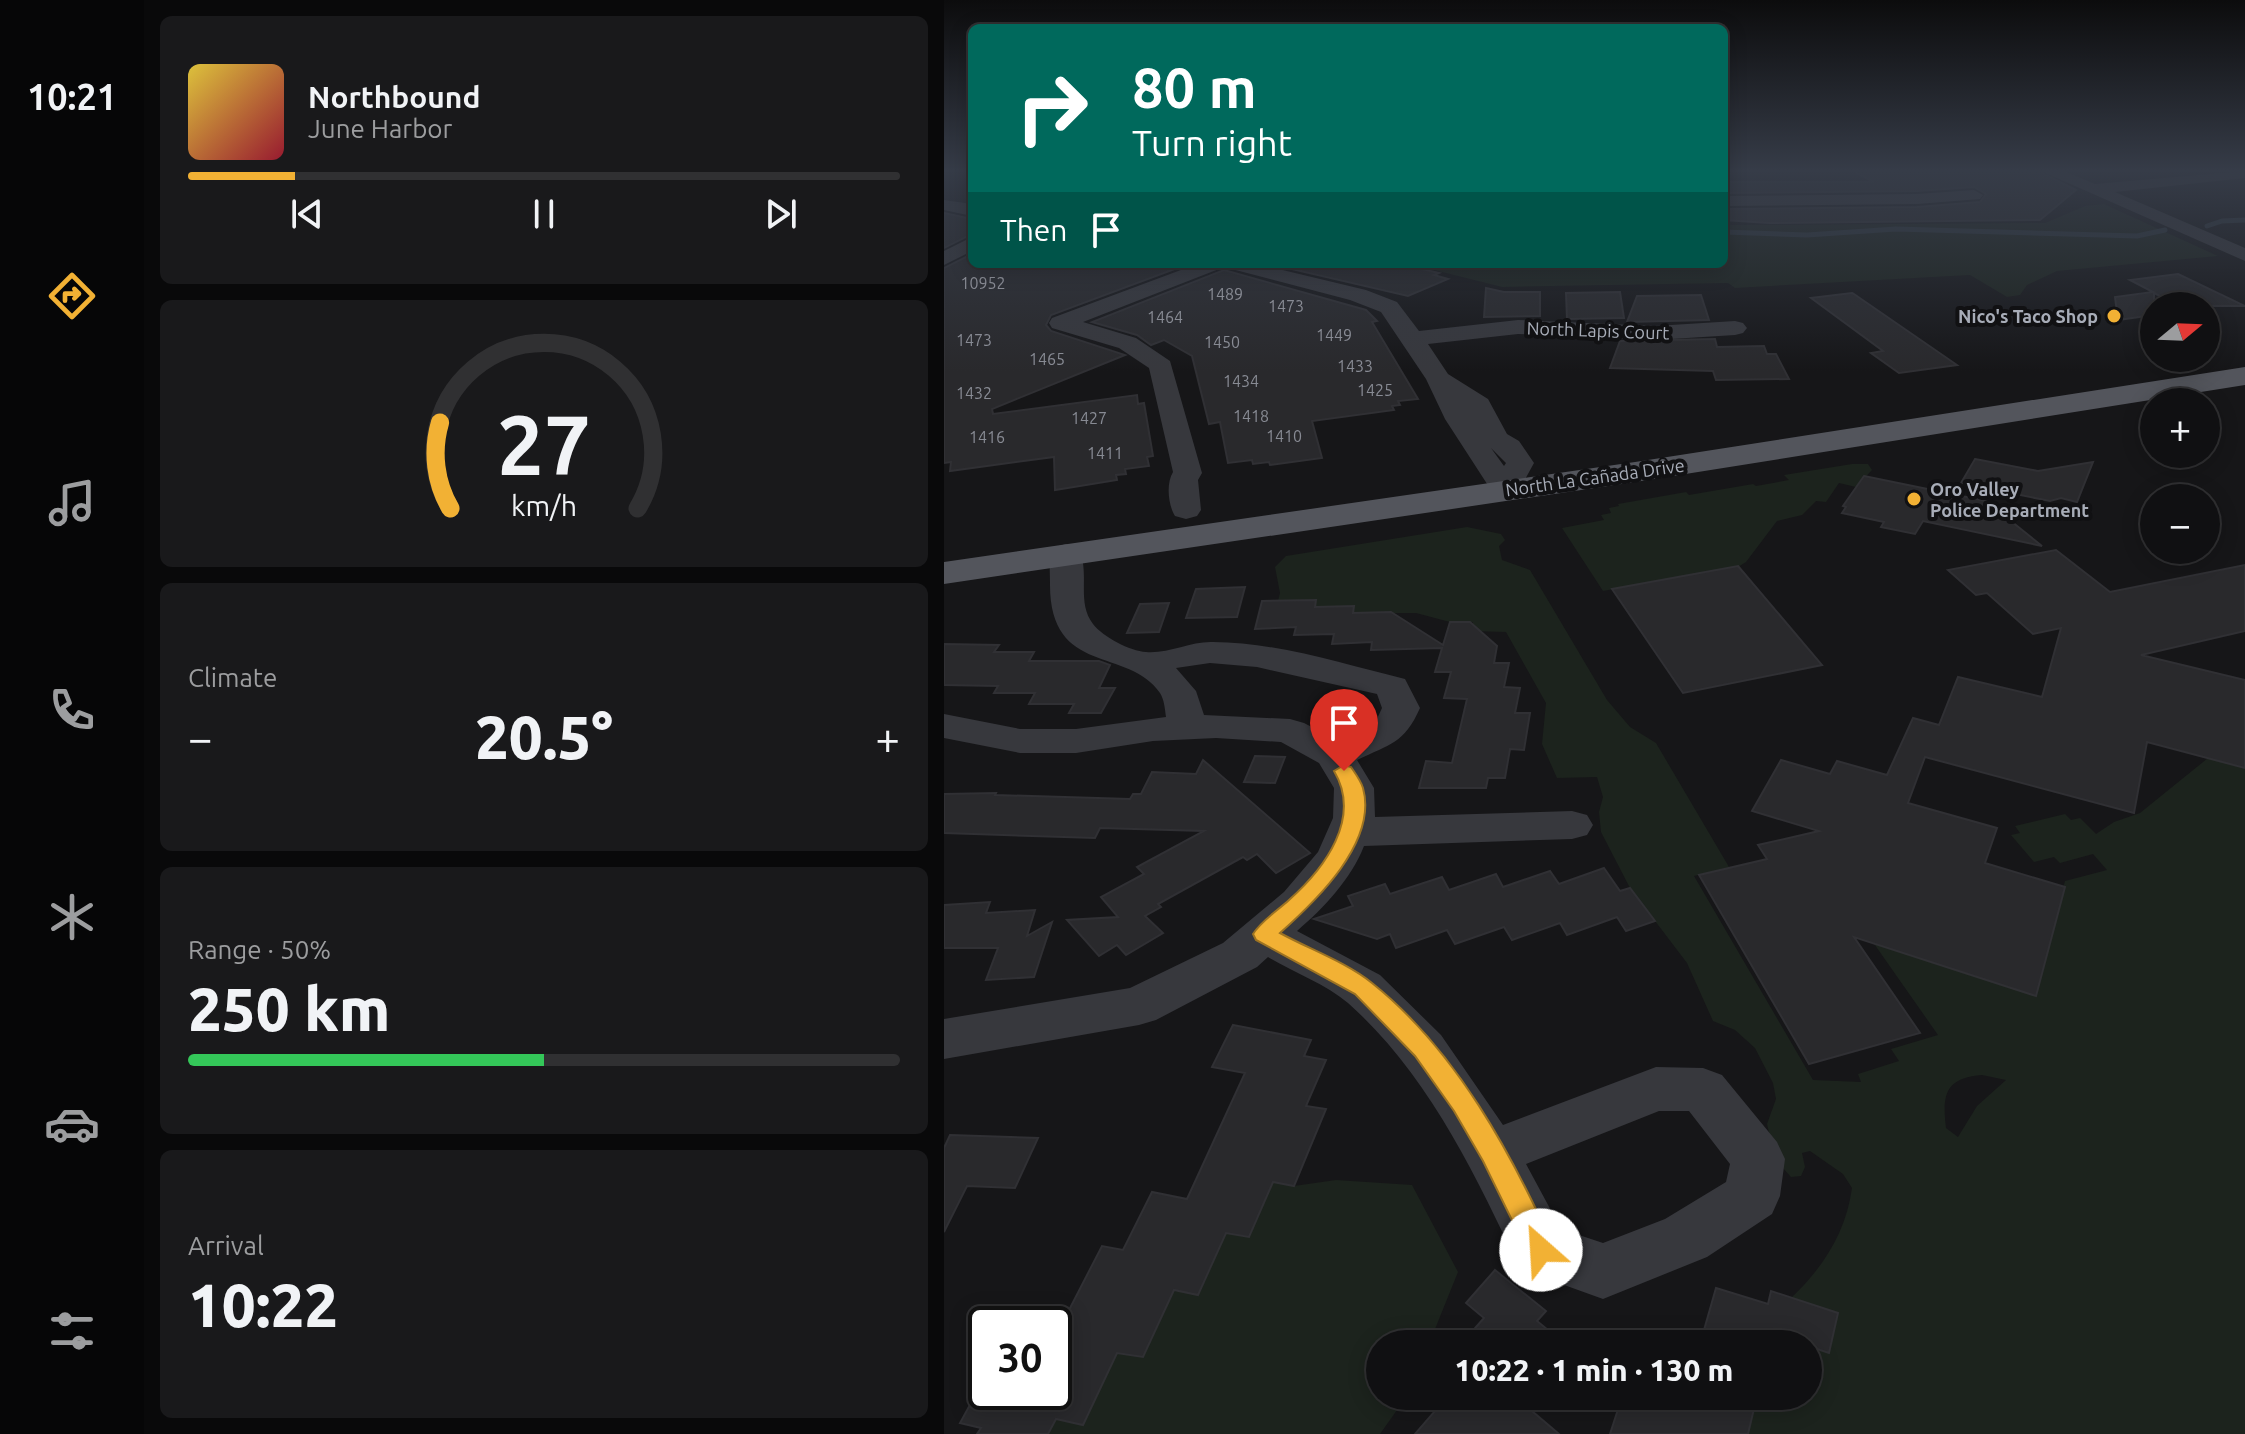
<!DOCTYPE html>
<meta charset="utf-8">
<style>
body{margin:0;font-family:Ubuntu,sans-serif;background:#19191b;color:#f1f3f6;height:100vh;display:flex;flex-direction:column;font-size:30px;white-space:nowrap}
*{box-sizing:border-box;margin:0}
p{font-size:26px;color:#9c9d9f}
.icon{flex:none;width:44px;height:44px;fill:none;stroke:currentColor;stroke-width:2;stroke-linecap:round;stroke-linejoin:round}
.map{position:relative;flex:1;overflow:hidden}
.side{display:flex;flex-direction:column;gap:16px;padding:16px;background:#09090a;width:800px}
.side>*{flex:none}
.banner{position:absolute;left:24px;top:24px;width:760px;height:244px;border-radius:12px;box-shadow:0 4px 20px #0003,0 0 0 2px #303032;background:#00695c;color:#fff;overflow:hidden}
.needle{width:52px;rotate:71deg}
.fabs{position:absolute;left:1196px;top:292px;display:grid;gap:16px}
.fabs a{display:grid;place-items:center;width:80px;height:80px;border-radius:50%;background:#101012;box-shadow:0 4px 20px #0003,0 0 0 2px #303032;font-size:40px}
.speed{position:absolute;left:24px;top:1306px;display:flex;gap:16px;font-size:40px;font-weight:700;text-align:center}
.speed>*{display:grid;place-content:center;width:104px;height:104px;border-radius:50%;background:#101012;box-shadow:0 4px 20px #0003,0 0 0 2px #303032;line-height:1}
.speed .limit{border:4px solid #111;border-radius:12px;background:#fff;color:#111}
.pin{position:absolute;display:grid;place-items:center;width:68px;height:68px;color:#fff;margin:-82px -34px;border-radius:50% 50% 50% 0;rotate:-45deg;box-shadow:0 0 8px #0007}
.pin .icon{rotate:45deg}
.me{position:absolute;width:88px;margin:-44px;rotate:334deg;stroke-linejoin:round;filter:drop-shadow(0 0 6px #0008)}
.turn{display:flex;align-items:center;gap:28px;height:168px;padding:0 32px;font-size:36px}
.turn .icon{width:104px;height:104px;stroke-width:2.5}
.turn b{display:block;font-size:56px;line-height:68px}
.then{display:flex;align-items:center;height:76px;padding:0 32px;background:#0003;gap:16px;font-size:30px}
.big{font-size:60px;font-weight:800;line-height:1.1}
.side .widget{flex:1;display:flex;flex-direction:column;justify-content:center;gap:12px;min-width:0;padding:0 28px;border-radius:12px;background:#19191b}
.side .dial{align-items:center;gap:0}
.dial svg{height:208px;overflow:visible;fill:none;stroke:#303032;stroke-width:7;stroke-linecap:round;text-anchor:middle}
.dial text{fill:#f1f3f6;stroke:none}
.song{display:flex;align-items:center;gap:24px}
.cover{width:96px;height:96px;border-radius:12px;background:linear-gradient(135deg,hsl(50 70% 55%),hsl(350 70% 35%))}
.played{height:8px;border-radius:4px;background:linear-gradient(90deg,#f2b134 15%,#303032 15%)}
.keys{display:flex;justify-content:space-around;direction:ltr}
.heat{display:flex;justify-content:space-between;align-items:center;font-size:44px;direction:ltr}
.charge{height:12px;border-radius:6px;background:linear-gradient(90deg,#34c759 50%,#303032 0)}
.trip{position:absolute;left:422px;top:1330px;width:456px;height:80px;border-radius:40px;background:#101012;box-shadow:0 4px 20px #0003,0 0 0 2px #303032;font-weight:800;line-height:80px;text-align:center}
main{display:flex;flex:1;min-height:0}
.menu{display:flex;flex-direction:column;width:144px;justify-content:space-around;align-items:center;background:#060607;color:#9c9d9f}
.menu .icon{width:56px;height:56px}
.menu .active{color:#f2b134}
.menu b{font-size:36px;color:#f1f3f6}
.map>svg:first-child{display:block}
</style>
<main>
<nav class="menu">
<b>10:21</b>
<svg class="icon active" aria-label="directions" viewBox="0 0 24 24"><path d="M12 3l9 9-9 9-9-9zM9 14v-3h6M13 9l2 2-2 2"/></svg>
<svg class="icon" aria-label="music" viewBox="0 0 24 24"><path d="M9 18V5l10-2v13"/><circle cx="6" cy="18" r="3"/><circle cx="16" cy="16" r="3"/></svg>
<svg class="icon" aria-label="phone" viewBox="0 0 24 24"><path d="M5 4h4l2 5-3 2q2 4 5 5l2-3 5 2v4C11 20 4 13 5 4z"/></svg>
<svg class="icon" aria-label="climate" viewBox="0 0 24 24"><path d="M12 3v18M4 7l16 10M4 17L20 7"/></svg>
<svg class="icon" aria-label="car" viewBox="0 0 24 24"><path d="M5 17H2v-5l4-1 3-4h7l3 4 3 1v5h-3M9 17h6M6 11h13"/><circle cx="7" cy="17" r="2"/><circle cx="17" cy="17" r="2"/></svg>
<svg class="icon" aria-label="filters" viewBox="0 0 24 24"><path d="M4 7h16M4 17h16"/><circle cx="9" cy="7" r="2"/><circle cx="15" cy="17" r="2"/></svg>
</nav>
<section class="side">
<div class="widget">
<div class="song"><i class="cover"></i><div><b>Northbound</b><p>June Harbor</p></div></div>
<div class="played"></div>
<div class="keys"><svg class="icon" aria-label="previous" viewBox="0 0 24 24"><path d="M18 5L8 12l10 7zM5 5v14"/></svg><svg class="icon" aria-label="pause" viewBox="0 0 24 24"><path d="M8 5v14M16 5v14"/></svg><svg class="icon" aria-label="next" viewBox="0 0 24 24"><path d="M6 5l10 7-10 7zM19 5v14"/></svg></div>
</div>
<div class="widget dial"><svg viewBox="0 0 100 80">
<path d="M14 69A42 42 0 1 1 86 69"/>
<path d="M14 69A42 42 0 0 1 10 36" stroke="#f2b134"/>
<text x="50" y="56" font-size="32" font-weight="700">27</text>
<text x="50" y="72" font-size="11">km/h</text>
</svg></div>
<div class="widget"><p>Climate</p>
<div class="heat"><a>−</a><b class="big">20.5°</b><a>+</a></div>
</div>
<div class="widget"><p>Range · 50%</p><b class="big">250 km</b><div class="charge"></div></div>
<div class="widget"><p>Arrival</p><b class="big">10:22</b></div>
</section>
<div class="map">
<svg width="1301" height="1434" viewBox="0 0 1301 1434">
<rect width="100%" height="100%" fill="#161618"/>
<g fill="#1c231d" fill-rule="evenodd">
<polygon points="1160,204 1274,256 1113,271 1083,285 1076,295 1063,297 1026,275 791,288 784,283 558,287 466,264 780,264 780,225 1101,223 1141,206"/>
<polygon points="908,464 924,464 928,470 912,487 895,483 882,502 872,501 858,515 833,521 802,562 794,567 659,591 618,528 660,520 657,515 667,513 665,508 675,506 674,504 742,492 745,495 809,484 812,486 845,480 840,475"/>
<path d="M523,527L557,534L561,540L555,546L558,560L586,570L663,700L686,727L712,743L785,867L750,876L869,1080L917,1082L914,1074L955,1061L947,1049L994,1035L919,928L943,948L1092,996L1121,881L1163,870L1149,854L1116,863L1110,857L1090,862L1067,835L1076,833L1071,826L1121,814L1127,820L1136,818L1152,834L1170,822L1196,813L1264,758L1301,768V1434H804L812,1402L839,1412L843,1396H864V1346L885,1352L893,1313L847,1298C879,1268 902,1232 908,1188L899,1174L866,1151L858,1153L861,1167L857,1176L847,1177L837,1166L828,1145L823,1124L832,1099L829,1083L811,1048L791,1030L769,1021L743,963L686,888L657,832L655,812L659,797L653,777L613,778L598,744L602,703L562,632L527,631L529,622H506L472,613H409V606L371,607L372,600L334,601L336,593L331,567L342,556ZM1038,1075L1062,1080L1033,1106L1014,1137L1002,1128C998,1095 1001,1078 1038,1075Z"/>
<polygon points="392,1180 468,1185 514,1272 485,1344 436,1344 436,1396 463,1396 436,1434 104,1434 112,1419 139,1424 173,1353 199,1357 230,1291 255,1294 282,1233 305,1237 329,1182 350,1186"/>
</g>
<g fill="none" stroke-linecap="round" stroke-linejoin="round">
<g stroke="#2c353c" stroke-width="5">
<polyline points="1263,226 1278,221 1301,220"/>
<polyline points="780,232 863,235 952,229 1193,236 1221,230"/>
</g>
</g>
<g fill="#29292c" stroke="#303034" stroke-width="2">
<polygon points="909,171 1094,171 1132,190 1096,220 825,223 780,220 780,209 973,207 1036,202 1042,194 1030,187 973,191 780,193 780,182 930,182"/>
<polygon points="0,213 28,219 28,234 0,248"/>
<polygon points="28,254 28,264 244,264 107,315 102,325 107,331 181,355 48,409 49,414 193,395 194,404 200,403 209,456 203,457 205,466 181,469 182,474 172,475 173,480 111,490 110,457 6,471 7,462 0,463 0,268"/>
<polygon points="326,264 457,264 495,273 490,275 504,279 464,296"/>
<polygon points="280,270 422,310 433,321 428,322 474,399 454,401 456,405 448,406 450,410 368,421 378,458 326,465 325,462 309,464 308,460 284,463 276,422 265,424 248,356 220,340 207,345 193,335 148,322"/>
<polygon points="1234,274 1301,306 1236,306 1210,293 1210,315 1174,320 1171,297 1209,292 1186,280"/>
<polygon points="542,288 560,292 596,292 596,316 540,317"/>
<polygon points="676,292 680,318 623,319 622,293"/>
<polygon points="908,293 910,294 1013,365 955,373 927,353 939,351 867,298"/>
<polygon points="757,295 765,320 683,322 693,296"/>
<polygon points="771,339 773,347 820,346 823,354 832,354 845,379 772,380 769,371 666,368 676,341"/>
<polygon points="1031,459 1094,471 1149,462 1133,502 1117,498 1106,501 1017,483"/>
<polygon points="920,476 1042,501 1098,546 979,521 971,534 937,527 940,522 898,513 902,507 899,506"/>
<polygon points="1112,550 1166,592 1301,565 1301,631 1197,655 1301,680 1301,768 1203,742 1190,813 981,757 964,803 1053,828 1041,863 1121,887 1092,996 910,937 976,1033 865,1064 755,875 823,859 814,845 875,831 808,811 837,760 886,774 893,761 943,775 969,718 995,725 1014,677 1098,697 1117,628 1089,634 1043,593 1032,595 1004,570"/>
<polygon points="794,566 878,665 739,693 668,589"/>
<polygon points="301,587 293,617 242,618 252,589"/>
<polygon points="372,600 371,607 410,606 409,613 447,612 499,645 506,622 526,622 553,646 550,663 565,663 560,687 576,688 571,713 586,713 580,750 566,749 561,778 544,778 542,788 475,788 482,761 508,763 523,699 500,698 507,672 491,672 498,648 427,650 428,642 388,644 390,634 350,635 352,627 311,629 318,601"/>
<polygon points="225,603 215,632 183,633 196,604"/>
<polygon points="0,644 55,645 50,652 90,652 85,661 155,661 166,665 155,688 171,688 157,713 125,713 130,704 85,704 91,693 50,693 54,686 0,685"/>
<polygon points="311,756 341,757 331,783 300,782"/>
<polygon points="259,760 366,853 332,873 313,854 303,860 299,857 214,904 217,907 201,916 219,933 182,955 173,945 155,956 123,920 174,917 157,897 200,874 193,867 260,831 156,828 151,838 0,833 0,794 52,793 51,795 186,799 189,794 197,794 208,772 252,774"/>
<polygon points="660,868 676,891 686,888 711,921 682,931 673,917 623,935 616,923 568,940 560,927 511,944 503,930 452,948 446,934 433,939 370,919 409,906 404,896 441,884 446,894 498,877 505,890 552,874 559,887 606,871 615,884"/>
<polygon points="46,902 42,913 91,910 83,936 108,922 90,977 42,980 54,948 0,948 0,905"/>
<polygon points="289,1025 367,1040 360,1056 382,1060 362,1106 382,1109 350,1186 329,1182 305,1237 282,1233 254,1295 230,1290 199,1357 173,1353 139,1425 112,1419 104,1434 33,1434 37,1428 16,1423 33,1392 110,1392 110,1309 124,1312 158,1246 179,1250 208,1192 243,1199 301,1073 268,1067"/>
<polygon points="6,1135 94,1138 71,1188 23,1186 0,1232 0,1148"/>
<polygon points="551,1270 602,1311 593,1321 621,1344 517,1344 540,1318 522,1303"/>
<polygon points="772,1288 824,1304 827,1291 894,1313 885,1353 855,1343 756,1344"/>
<polygon points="504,1396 600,1396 588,1411 615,1434 471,1434"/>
<polygon points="711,1396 813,1396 804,1434 666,1434 678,1397 707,1409"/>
</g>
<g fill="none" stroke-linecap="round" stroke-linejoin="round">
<g fill="#37383d" fill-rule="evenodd">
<polygon points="1097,171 1120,171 1151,184 1301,171 1301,178 1171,192 1301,248 1301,261"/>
<polygon points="1030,190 1039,195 1036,199 973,204 780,206 780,196 973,194"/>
<polygon points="0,200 28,204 28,216 0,210"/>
<polygon points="28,237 28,251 0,265 0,251"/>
<path d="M253,264H313L422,290L453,302L475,331L574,320L711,326L791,321L799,323L803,328L799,333L791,335L711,340L574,334L484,344L504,374L544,399L563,434L575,441L590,463L572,496L562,499L552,496L547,490L501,419L482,379L437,312L406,300L280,267L139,322L192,338L226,361L258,473L254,480L257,510L253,516L242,519L231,516C224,505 222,483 229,472L205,368L175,348L108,328L105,323L108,318ZM547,448L562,463L560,466Z"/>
<path d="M122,544L133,547C148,569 131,601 149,624C159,637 186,651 202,652C224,654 247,641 269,642C332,642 399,664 461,679L476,708C460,744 446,744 413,760L430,788L431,817L628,811L643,815L649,825L643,835L628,839L420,846C407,879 380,908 353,931L436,975L497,1035L559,1125L712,1067L759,1068L778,1075L833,1142L841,1159L836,1196L828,1214L763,1257L659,1299L576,1269C531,1174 484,1074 404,1003C382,984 349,972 324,957L313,967L212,1020L195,1025L0,1059V1019L186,988L279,943L340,892L374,852L389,818L390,788L375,763L337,742L272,738L209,741L132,753H76L0,738V714L76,729H132L222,717C221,709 220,699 216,693C184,646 105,677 106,583C106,571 104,557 111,547ZM266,663L313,667L433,694L438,708L432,721L391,739L360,723L346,719L260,715L252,691L232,668ZM715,1111H745L786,1164L782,1182L721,1219L659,1243L617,1229L582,1164Z"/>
</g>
<polygon fill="#53555c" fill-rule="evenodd" points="1301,367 1301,385 691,482 0,584 0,562 691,462"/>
</g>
<linearGradient id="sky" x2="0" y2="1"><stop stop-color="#0c0c0d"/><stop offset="0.46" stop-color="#363c48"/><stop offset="1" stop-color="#363c48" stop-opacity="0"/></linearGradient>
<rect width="1301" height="371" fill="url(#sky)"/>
<path fill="#f2b134" stroke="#9d7322" stroke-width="2" d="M400,765L407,767C411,773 417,781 419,788C434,842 372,901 336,933C365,949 402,962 428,983C512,1050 568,1154 611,1250L607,1259L597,1263L587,1259L539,1161L510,1111L471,1056L411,994L312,940L309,934C317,921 333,911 345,900C381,868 418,818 390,771Z"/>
<g fill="#f2b134" stroke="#111113" stroke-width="3">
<circle cx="1170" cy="316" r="8"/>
<circle cx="970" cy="499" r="8"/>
</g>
<g text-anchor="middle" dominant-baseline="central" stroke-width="8" stroke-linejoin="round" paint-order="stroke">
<g font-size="16" fill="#888b94">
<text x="39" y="283">10952</text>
<text x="281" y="294">1489</text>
<text x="342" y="306">1473</text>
<text x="221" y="317">1464</text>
<text x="390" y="335">1449</text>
<text x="30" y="340">1473</text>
<text x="278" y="342">1450</text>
<text x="103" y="359">1465</text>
<text x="411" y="366">1433</text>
<text x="297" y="381">1434</text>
<text x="431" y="390">1425</text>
<text x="30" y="393">1432</text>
<text x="307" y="416">1418</text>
<text x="145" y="418">1427</text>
<text x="340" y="436">1410</text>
<text x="43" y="437">1416</text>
<text x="161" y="453">1411</text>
</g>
<g font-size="18" font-weight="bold" fill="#a8adb8" stroke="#111113" text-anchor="end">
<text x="1154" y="316">Nico's Taco Shop</text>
<text x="986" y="489" text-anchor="start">Oro Valley<tspan x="986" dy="21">Police Department</tspan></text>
</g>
<g font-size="18" fill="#a8adb8" stroke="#111113">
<text transform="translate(654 330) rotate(2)">North Lapis Court</text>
<text transform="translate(651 477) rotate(-8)">North La Cañada Drive</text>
</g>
</g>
</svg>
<div class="fabs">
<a><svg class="needle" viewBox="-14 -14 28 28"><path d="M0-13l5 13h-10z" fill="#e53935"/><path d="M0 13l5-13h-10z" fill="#9c9d9f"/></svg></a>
<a>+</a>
<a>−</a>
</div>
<div class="speed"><div class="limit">30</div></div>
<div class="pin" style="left:400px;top:771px;background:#d93025"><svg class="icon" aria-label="arrive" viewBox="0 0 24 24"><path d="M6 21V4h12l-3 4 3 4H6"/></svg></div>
<svg class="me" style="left:597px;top:1250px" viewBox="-20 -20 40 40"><circle r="19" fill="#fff"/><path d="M0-13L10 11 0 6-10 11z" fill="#f2b134"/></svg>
<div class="trip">10:22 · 1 min · 130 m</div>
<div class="banner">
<div class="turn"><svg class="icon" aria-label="right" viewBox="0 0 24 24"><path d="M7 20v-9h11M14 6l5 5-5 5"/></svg><div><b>80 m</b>Turn right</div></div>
<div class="then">Then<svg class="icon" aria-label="arrive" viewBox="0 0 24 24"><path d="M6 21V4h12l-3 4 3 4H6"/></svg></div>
</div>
</div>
</main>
